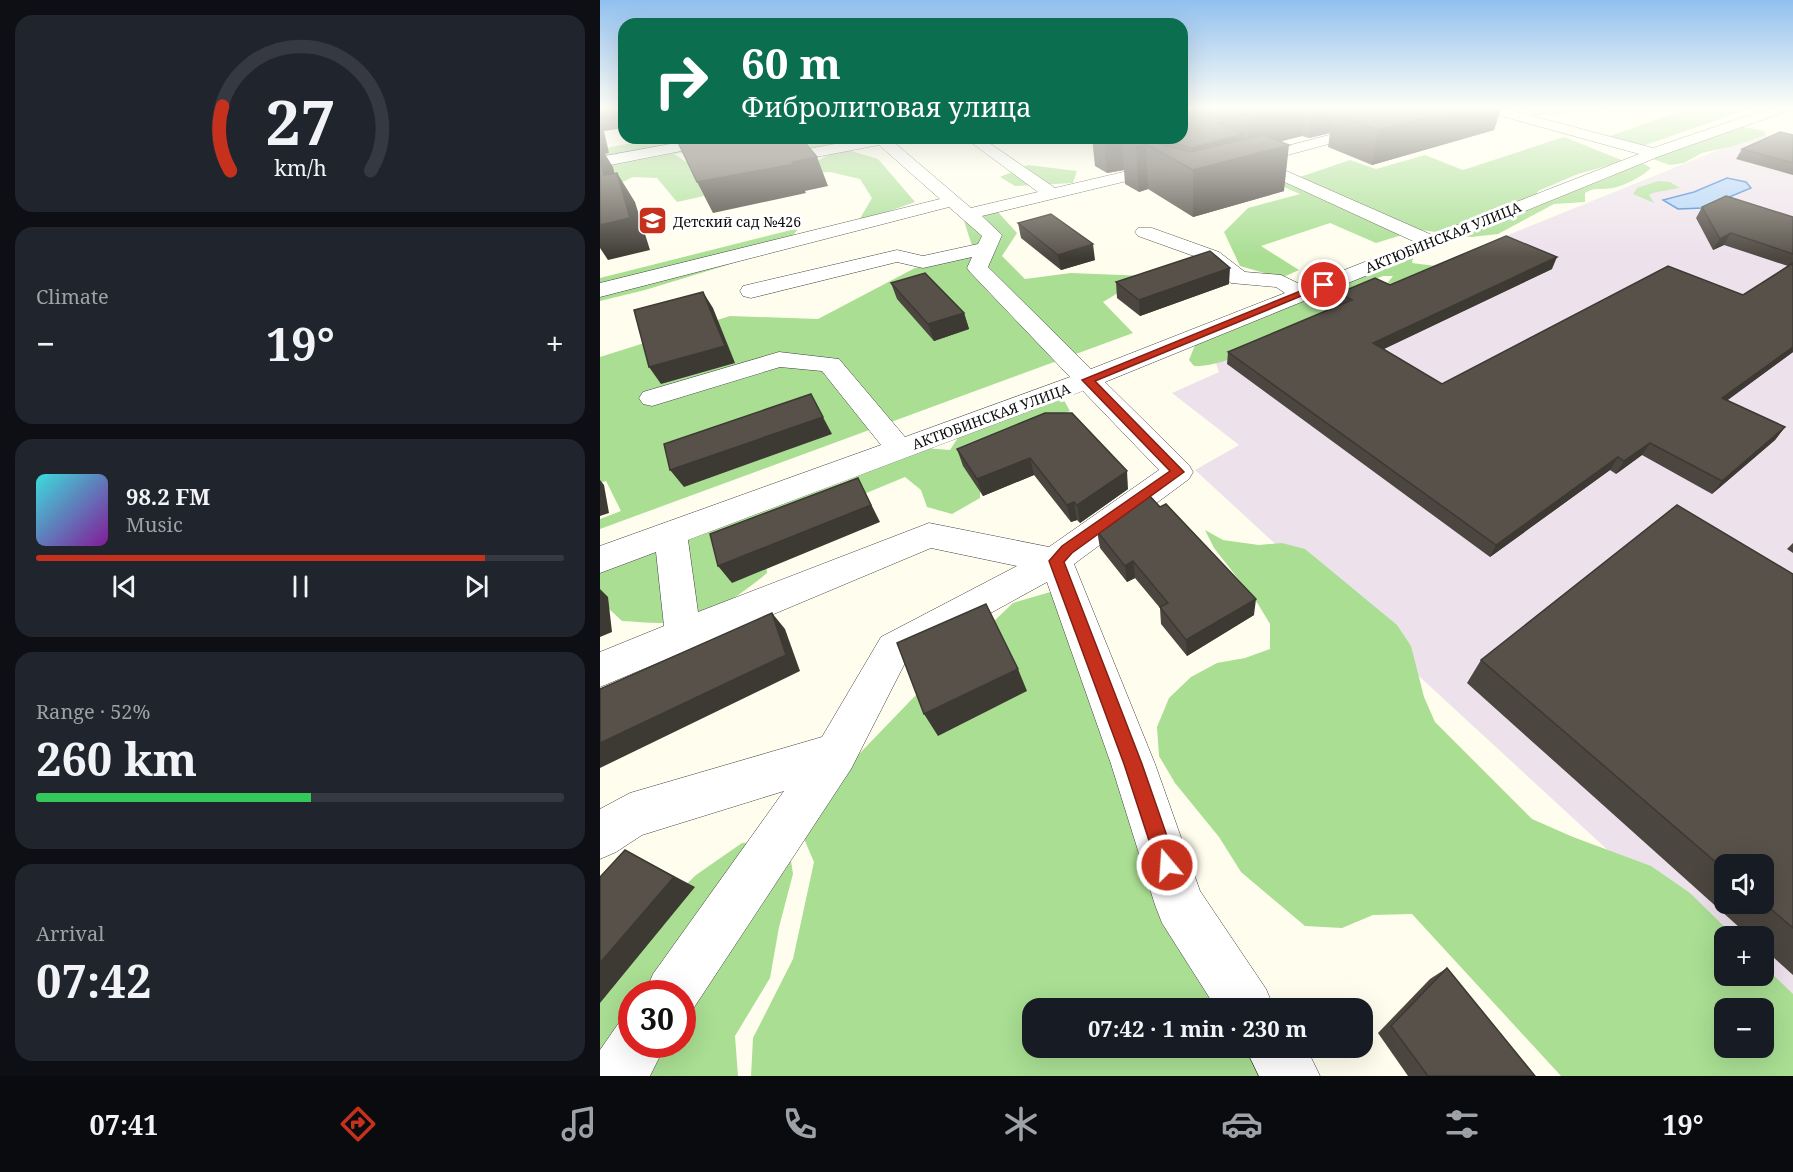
<!DOCTYPE html>
<meta charset="utf-8">
<style>
body{margin:0;font-family:"Noto Serif",serif;background:#20242c;color:#f1f3f6;height:100vh;display:flex;flex-direction:column;font-size:22px;white-space:nowrap}
*{box-sizing:border-box;margin:0}
p{font-size:20px;color:#9ea1a6}
.icon{flex:none;width:33px;height:33px;fill:none;stroke:currentColor;stroke-width:2;stroke-linecap:round;stroke-linejoin:round}
.map{position:relative;flex:1;overflow:hidden}
.drawer{display:flex;flex-direction:column;gap:15px;padding:15px;background:#0d0f14;width:600px}
.drawer>*{flex:none}
.top-card{position:absolute;left:18px;top:18px;width:570px;height:126px;border-radius:18px;box-shadow:0 6px 24px #0002;background:#0b6e4f;color:#fff;overflow:hidden}
.tools{position:absolute;left:1114px;top:854px;display:grid;gap:12px}
.tools a{display:grid;place-items:center;width:60px;height:60px;border-radius:12px;background:#171b24;box-shadow:0 6px 24px #0002;font-size:30px}
.speed{position:absolute;left:18px;top:980px;display:flex;gap:12px;font-size:30px;font-weight:700;text-align:center}
.speed>*{display:grid;place-content:center;width:78px;height:78px;border-radius:50%;background:#171b24;box-shadow:0 6px 24px #0002;line-height:1}
.speed .limit{border:9px solid #d22;background:#fff;color:#111}
.pin{position:absolute;display:grid;place-items:center;width:51px;height:51px;color:#fff;margin:-26px;border:3px solid #fff;border-radius:50%;box-shadow:0 2px 6px #0007}
.me{position:absolute;width:66px;margin:-33px;rotate:342deg;stroke-linejoin:round;filter:drop-shadow(0 0 4px #0008)}
.turn{display:flex;align-items:center;gap:21px;height:126px;padding:0 24px;font-size:27px}
.turn .icon{width:78px;height:78px;stroke-width:2.5}
.turn b{display:block;font-size:42px;line-height:51px}
.big{font-size:45px;font-weight:700;line-height:1.1}
.drawer .card{flex:1;display:flex;flex-direction:column;justify-content:center;gap:9px;min-width:0;padding:0 21px;border-radius:18px;background:#20242c}
.drawer .dial{align-items:center;gap:0}
.dial svg{height:156px;overflow:visible;fill:none;stroke:#363941;stroke-width:7;stroke-linecap:round;text-anchor:middle}
.dial text{fill:#f1f3f6;stroke:none}
.song{display:flex;align-items:center;gap:18px}
.cover{width:72px;height:72px;border-radius:9px;background:linear-gradient(135deg,hsl(180 70% 55%),hsl(290 70% 35%))}
.played{height:6px;border-radius:3px;background:linear-gradient(90deg,#c6311d 85%,#363941 85%)}
.keys{display:flex;justify-content:space-around;direction:ltr}
.heat{display:flex;justify-content:space-between;align-items:center;font-size:33px;direction:ltr}
.charge{height:9px;border-radius:4px;background:linear-gradient(90deg,#34c759 52%,#363941 0)}
.trip{position:absolute;left:422px;top:998px;width:351px;height:60px;border-radius:18px;background:#171b24;box-shadow:0 6px 24px #0002;font-weight:700;line-height:60px;text-align:center}
.tabs{display:flex;height:96px;justify-content:space-around;align-items:center;background:#090b0e;color:#9ea1a6}
.tabs .icon{width:42px;height:42px}
.tabs .on{color:#c6311d}
.tabs b{font-size:27px;color:#f1f3f6}
main{display:flex;flex:1;min-height:0}
.map>svg:first-child{display:block}
</style>
<main>
<section class="drawer">
<div class="card dial"><svg viewBox="0 0 100 80">
<path d="M14 69A42 42 0 1 1 86 69"/>
<path d="M14 69A42 42 0 0 1 10 36" stroke="#c6311d"/>
<text x="50" y="56" font-size="32" font-weight="700">27</text>
<text x="50" y="72" font-size="11">km/h</text>
</svg></div>
<div class="card"><p>Climate</p>
<div class="heat"><a>−</a><b class="big">19°</b><a>+</a></div>
</div>
<div class="card">
<div class="song"><i class="cover"></i><div><b>98.2 FM</b><p>Music</p></div></div>
<div class="played"></div>
<div class="keys"><svg class="icon" aria-label="previous" viewBox="0 0 24 24"><path d="M18 5L8 12l10 7zM5 5v14"/></svg><svg class="icon" aria-label="pause" viewBox="0 0 24 24"><path d="M8 5v14M16 5v14"/></svg><svg class="icon" aria-label="next" viewBox="0 0 24 24"><path d="M6 5l10 7-10 7zM19 5v14"/></svg></div>
</div>
<div class="card"><p>Range · 52%</p><b class="big">260 km</b><div class="charge"></div></div>
<div class="card"><p>Arrival</p><b class="big">07:42</b></div>
</section>
<div class="map">
<svg width="1193" height="1076" viewBox="0 0 1193 1076">
<rect width="100%" height="100%" fill="#fffeee"/>
<path fill="#ede1ec" fill-rule="evenodd" d="M1158,134L1193,143V1021L1164,975V936H1125V958L595,470L639,445L572,393L619,372L614,358L772,290ZM1125,864H1164V903H1125Z"/>
<g fill="#a9de93" fill-rule="evenodd">
<polygon points="922,108 1008,108 997,111 936,116"/>
<polygon points="1090,108 1151,108 1040,147 1007,137"/>
<polygon points="1138,126 1164,131 1166,135 1133,146 1102,153 1084,163 1070,165 1050,158"/>
<path d="M964,137L1024,161L978,174L938,191L936,195L960,196L1008,178L1032,164H1044L1051,168C1042,177 1025,185 1013,188C1003,190 993,187 985,193V202L954,204L898,234L871,237L807,228L697,178L750,160L776,169L825,155L863,170Z"/>
<polygon points="61,138 159,138 74,154 86,162 139,153 158,155 232,139 237,145 95,178 104,196 77,202 57,178 33,177 0,193 0,149"/>
<polygon points="241,148 278,159 315,202 258,222 272,198 260,179 230,172 196,174 201,165 221,159"/>
<polygon points="428,165 477,171 473,183 415,186 400,177"/>
<polygon points="672,172 805,234 776,243 730,223 661,246 699,270 681,278 640,266 624,232 648,208 700,194 659,176"/>
<polygon points="1058,181 1070,182 1080,188 1052,193 1049,195 1054,203 1033,194 1037,188"/>
<polygon points="397,211 417,233 402,256 425,279 471,273 546,276 503,302 533,333 0,529 0,519 21,511 6,481 0,483 0,357 130,316 218,319 315,268 375,255 364,221"/>
<polygon points="199,228 190,239 160,255 45,290 0,301 0,278"/>
<path d="M796,250L814,253L812,263L844,267L821,292L786,285L793,276H783L736,295L732,300L730,312C696,328 629,368 594,366L589,360L597,340Z"/>
<path d="M461,395L470,411L387,441L380,477V498L352,514L327,507L321,490L305,477L216,514L165,550L167,573C144,592 120,609 91,619C71,626 43,622 22,621L6,606H0V565L244,482L324,448L350,450L361,433Z"/>
<path d="M605,530L623,540L659,545L682,543L705,549L797,625L811,646L824,697L835,722L932,819L973,837L1051,866L1090,893L1134,936H1125V975H1164V966L1193,994V1076H961L812,914L773,915L742,928L705,926L641,872L619,837L575,783L559,756L557,727L569,698L591,677L617,663L645,658L670,649V624L658,604L614,548ZM1125,1008H1164V1047H1125Z"/>
<polygon points="471,586 559,854 659,1008 432,1008 432,1047 681,1047 697,1076 151,1076 153,1038 193,959 214,862 198,825 237,777 312,699 413,603"/>
<path d="M188,841L193,874L179,927L170,978L135,1036L138,1076H0V994L50,919L96,875L142,843ZM32,993H82V1044H32Z"/>
</g>
<polygon fill="#afd2fa" stroke="#3279d5" stroke-width="1.5" points="1127,178 1146,182 1151,188 1103,208 1078,209 1063,200 1094,192"/>
<g fill="none" stroke-linecap="round" stroke-linejoin="round">
<defs>
<g id="minor">
<path d="M881,108H902L1053,148L1170,108H1189L1187,111L1060,156L505,382L589,465L593,472L589,479L474,564L555,764L600,891L666,989L674,1008H616L562,923L555,905L511,764L447,582L307,659L251,769L91,1012L82,1015V993H45L53,974L184,791L42,835L16,852L0,859V809L30,793L222,737L281,637L417,566L331,548L0,687V652L64,626L56,552L0,573V546L281,445L222,371L180,367L52,406L43,404L39,398L43,392L179,352L239,359L305,437L470,377L370,272L367,268L372,257L323,268L297,262L151,298L143,296L140,291L143,286L297,250L323,256L378,244L382,236L349,207L0,297V283L340,199L279,145L169,166L163,164L161,161L163,158L169,156L268,138H289L371,208L438,192L365,138H382L455,188L536,169L573,180L576,184L573,188L567,189L535,179L382,216L402,235L388,267L491,369L685,293L676,287L631,283L605,260L538,236L535,232L538,228H552L619,252L645,272L681,275L704,286L815,242L663,172L661,169L663,166H675L832,235L1039,154L883,111ZM483,391L559,470L449,547L329,523L98,612L88,540Z"/>
<polygon points="772,124 777,125 779,128 777,131 651,165 643,160 645,157"/>
<polygon points="103,138 134,138 127,142 0,167 0,157"/>
<polygon points="32,1019 32,1044 66,1044 50,1076 0,1076 0,1050 18,1024"/>
<polygon points="645,1047 706,1047 720,1076 659,1076"/>
</g>
</defs>
<use href="#minor" stroke="#404040" stroke-width="1"/>
<use href="#minor" fill="#fff" fill-rule="evenodd"/>
</g>
<g fill="#4b463f" fill-rule="evenodd">
<polygon points="582,108 901,108 894,130 772,165 728,147 730,133 709,138 702,136 680,141 684,191 593,217 548,189 539,192 525,184 524,170 507,173 495,166 492,138 582,138"/>
<polygon points="1193,135 1193,175 1136,159 1142,149"/>
<polygon points="1102,207 1193,217 1193,352 1127,400 1185,427 1175,440 1112,494 1042,455 1016,474 1010,470 890,557 627,364 628,352 739,306 737,305 739,293 790,285 952,269 784,349 842,384 1143,295 1188,266 1124,245 1113,250 1096,218"/>
<polygon points="418,223 495,260 461,270 421,238"/>
<polygon points="516,282 629,284 540,316 517,298"/>
<polygon points="291,283 364,313 369,329 334,341 297,299"/>
<polygon points="445,413 528,489 480,523 477,520 471,522 434,475 383,496 363,466 357,449"/>
<polygon points="497,531 654,615 587,656 561,624 560,608 535,578 527,582 500,548"/>
<polygon points="1193,543 1193,553 1187,549"/>
<path d="M1193,574V975L1164,949V936H1149L867,683L881,660ZM1125,864L1164,903H1125Z"/>
<polygon points="847,968 935,1076 808,1076 778,1033 830,979"/>
</g>
<g fill="#3d3933">
<polygon points="0,108 24,108 24,128 4,131 9,153 5,154 13,167 22,205 4,175 0,158"/>
<polygon points="630,108 705,108 702,136 647,150 649,116"/>
<polygon points="712,108 787,108 733,113 730,133 709,138"/>
<polygon points="854,108 901,108 894,130 772,165 778,130"/>
<polygon points="625,121 625,139 643,134 642,157 689,145 684,191 593,217 593,170 591,168 591,148 618,123"/>
<polygon points="130,138 227,138 195,144 143,165"/>
<polygon points="504,138 535,138 522,139 524,170 507,173"/>
<polygon points="546,144 548,189 539,192 536,146"/>
<polygon points="217,157 228,186 205,191 206,193 113,213 97,182"/>
<polygon points="17,173 35,202 50,250 8,260 0,248 0,225"/>
<polygon points="1131,233 1124,245 1113,250 1120,239"/>
<polygon points="493,244 495,260 461,270 458,255"/>
<polygon points="957,257 952,269 771,355 773,343"/>
<polygon points="630,268 629,284 540,316 539,300"/>
<polygon points="103,292 113,308 135,363 61,384 49,367"/>
<polygon points="364,313 369,329 334,341 328,324"/>
<polygon points="1193,347 1193,352 1113,411 1122,398"/>
<polygon points="223,417 232,434 84,487 70,470"/>
<polygon points="1185,427 1175,440 1112,494 1122,481"/>
<polygon points="1050,443 1042,455 1016,474 1024,461"/>
<polygon points="1018,457 1010,470 890,557 896,545"/>
<polygon points="430,458 434,475 383,496 377,479"/>
<polygon points="527,471 528,489 480,523 477,505"/>
<polygon points="258,478 280,522 132,583 118,566"/>
<polygon points="0,480 4,485 9,513 0,516"/>
<polygon points="474,502 477,520 471,522 467,505"/>
<polygon points="533,561 535,578 527,582 525,566"/>
<polygon points="0,589 8,597 12,632 0,637"/>
<polygon points="656,599 654,615 587,656 586,640"/>
<polygon points="172,613 185,629 200,671 0,768 0,743"/>
<polygon points="418,669 427,691 338,736 324,714"/>
<polygon points="25,850 95,887 0,1003 0,963"/>
</g>
<g fill="#575149" stroke="#3d3933" stroke-width="1.5">
<polygon points="582,108 600,108 625,121 618,123 643,134 591,148 556,138 582,138"/>
<polygon points="630,108 685,108 649,116"/>
<polygon points="756,108 866,108 778,130 733,113"/>
<polygon points="1180,132 1193,135 1193,163 1142,149"/>
<polygon points="664,135 689,145 593,170 546,144 536,146 522,139 537,138 590,152"/>
<polygon points="76,138 131,138 140,143 168,138 201,138 217,157 192,162 194,164 97,182"/>
<polygon points="0,158 4,175 17,173 30,218 0,225"/>
<polygon points="1126,196 1193,217 1193,254 1131,233 1120,239 1102,207"/>
<polygon points="451,214 493,244 458,255 418,223"/>
<polygon points="906,236 957,257 773,343 842,384 1068,266 1143,295 1193,263 1193,347 1122,398 1185,427 1122,481 1050,443 1024,461 1018,457 896,545 628,352 752,300 739,293 775,278 790,285"/>
<polygon points="610,251 630,268 539,300 516,282"/>
<polygon points="325,273 364,313 328,324 291,283"/>
<polygon points="103,292 125,346 49,367 34,310"/>
<polygon points="211,394 223,417 70,470 64,444"/>
<polygon points="445,413 472,413 527,471 477,505 474,502 467,505 430,458 377,479 357,449"/>
<polygon points="258,478 271,505 118,566 110,534"/>
<polygon points="548,494 560,507 566,504 656,599 586,640 560,607 568,603 533,561 525,566 497,531"/>
<polygon points="1077,505 1193,574 1193,928 1164,903 1164,864 1125,864 1125,870 881,660"/>
<polygon points="386,604 418,669 324,714 297,643"/>
<polygon points="172,613 186,655 0,743 0,689"/>
<polygon points="25,850 74,877 0,963 0,877"/>
<polygon points="847,968 935,1076 828,1076 791,1026"/>
</g>
<linearGradient id="sky" x2="0" y2="1"><stop stop-color="#91c0ef"/><stop offset="0.42" stop-color="#fffff7"/><stop offset="1" stop-color="#fffff7" stop-opacity="0"/></linearGradient>
<rect width="1193" height="258" fill="url(#sky)"/>
<polygon fill="#c6311d" stroke="#812013" stroke-width="1.5" points="720,283 728,285 495,381 584,472 472,553 464,562 542,764 577,865 574,872 567,875 560,872 557,865 524,764 449,561 462,546 570,471 482,380"/>
<defs>
<symbol id="school-square" viewBox="-11 -11 22 22"><rect x="-9" y="-9" width="18" height="18" rx="4" fill="#c6311d" stroke="#fff"/><path d="M0-5L7-2L0 1L-7-2ZM-4 1L0 2.5L4 1V4Q0 6-4 4Z" fill="#fff"/></symbol>
</defs>
<g fill-rule="evenodd">
<use href="#school-square" x="36" y="204" width="33" height="33"/>
</g>
<g text-anchor="middle" dominant-baseline="central" stroke-width="6" stroke-linejoin="round" paint-order="stroke">
<g font-size="14" fill="#0d0d0d" stroke="#fff" text-anchor="start">
<text x="73" y="221">Детский сад №426</text>
</g>
<g font-size="14" fill="#0d0d0d" stroke="#fff">
<text transform="translate(843 237) rotate(-22)">АКТЮБИНСКАЯ УЛИЦА</text>
<text transform="translate(391 416) rotate(-20)">АКТЮБИНСКАЯ УЛИЦА</text>
</g>
</g>
</svg>
<div class="tools">
<a><svg class="icon" aria-label="sound" viewBox="0 0 24 24"><path d="M4 9h4l5-4v14l-5-4H4zM17 9q2 3 0 6"/></svg></a>
<a>+</a>
<a>−</a>
</div>
<div class="speed"><div class="limit">30</div></div>
<div class="pin" style="left:724px;top:285px;background:#d93025"><svg class="icon" aria-label="arrive" viewBox="0 0 24 24"><path d="M6 21V4h12l-3 4 3 4H6"/></svg></div>
<svg class="me" style="left:567px;top:865px" viewBox="-20 -20 40 40"><circle r="17" fill="#c6311d" stroke="#fff" stroke-width="3"/><path d="M0-11L8 9 0 5-8 9z" fill="#fff"/></svg>
<div class="trip">07:42 · 1 min · 230 m</div>
<div class="top-card">
<div class="turn"><svg class="icon" aria-label="right" viewBox="0 0 24 24"><path d="M7 20v-9h11M14 6l5 5-5 5"/></svg><div><b>60 m</b>Фибролитовая улица</div></div>
</div>
</div>
</main>
<nav class="tabs">
<b>07:41</b>
<svg class="icon on" aria-label="directions" viewBox="0 0 24 24"><path d="M12 3l9 9-9 9-9-9zM9 14v-3h6M13 9l2 2-2 2"/></svg>
<svg class="icon" aria-label="music" viewBox="0 0 24 24"><path d="M9 18V5l10-2v13"/><circle cx="6" cy="18" r="3"/><circle cx="16" cy="16" r="3"/></svg>
<svg class="icon" aria-label="phone" viewBox="0 0 24 24"><path d="M5 4h4l2 5-3 2q2 4 5 5l2-3 5 2v4C11 20 4 13 5 4z"/></svg>
<svg class="icon" aria-label="climate" viewBox="0 0 24 24"><path d="M12 3v18M4 7l16 10M4 17L20 7"/></svg>
<svg class="icon" aria-label="car" viewBox="0 0 24 24"><path d="M5 17H2v-5l4-1 3-4h7l3 4 3 1v5h-3M9 17h6M6 11h13"/><circle cx="7" cy="17" r="2"/><circle cx="17" cy="17" r="2"/></svg>
<svg class="icon" aria-label="filters" viewBox="0 0 24 24"><path d="M4 7h16M4 17h16"/><circle cx="9" cy="7" r="2"/><circle cx="15" cy="17" r="2"/></svg>
<b>19°</b>
</nav>
